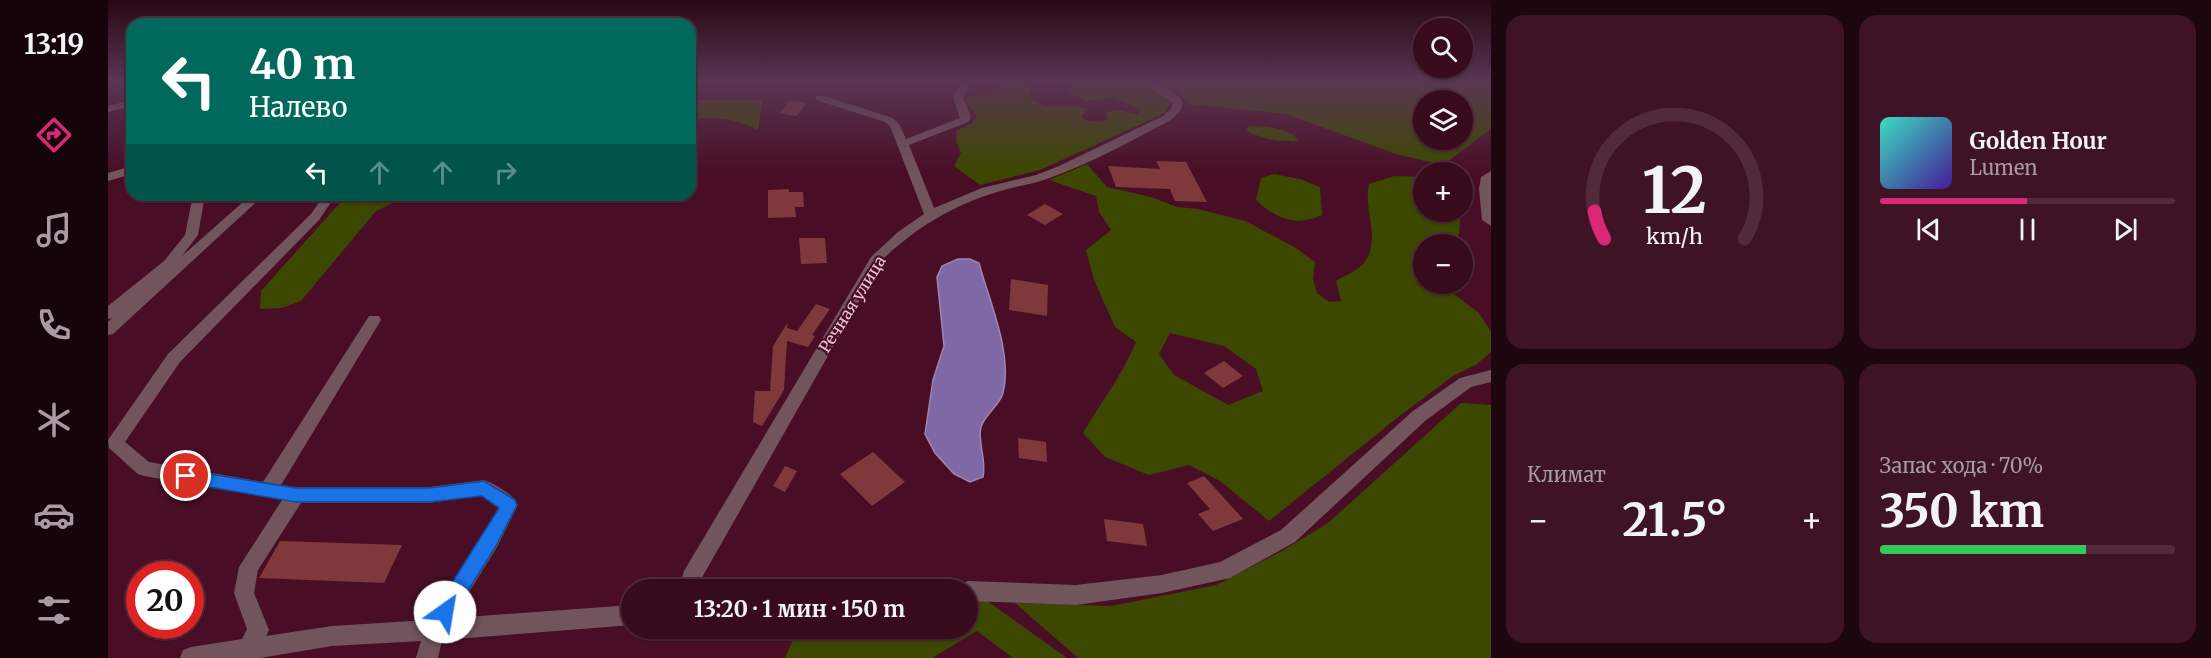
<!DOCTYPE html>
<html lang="ru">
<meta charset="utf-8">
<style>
body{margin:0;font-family:Merriweather,serif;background:#3e1325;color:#f1f3f6;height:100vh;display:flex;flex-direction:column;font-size:22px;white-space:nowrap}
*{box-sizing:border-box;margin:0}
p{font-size:20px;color:#aa9aa3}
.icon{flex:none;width:33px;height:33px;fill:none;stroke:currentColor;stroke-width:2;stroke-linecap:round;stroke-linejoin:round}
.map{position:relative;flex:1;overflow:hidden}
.panel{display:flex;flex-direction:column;gap:15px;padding:15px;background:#1e060f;width:720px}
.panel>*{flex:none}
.banner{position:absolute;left:18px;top:18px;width:570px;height:183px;border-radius:18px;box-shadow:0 2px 4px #0004,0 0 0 2px #512b3b;background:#00695c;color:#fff;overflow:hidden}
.buttons{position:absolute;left:1305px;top:18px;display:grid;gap:12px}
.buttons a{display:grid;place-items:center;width:60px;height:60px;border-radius:50%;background:#370a1c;box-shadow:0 2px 4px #0004,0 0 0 2px #512b3b;font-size:30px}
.speed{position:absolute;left:18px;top:561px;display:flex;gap:12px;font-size:30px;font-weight:700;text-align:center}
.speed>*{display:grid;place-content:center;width:78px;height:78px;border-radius:50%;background:#370a1c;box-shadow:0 2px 4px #0004,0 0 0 2px #512b3b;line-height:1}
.speed .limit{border:9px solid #d22;background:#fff;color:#111}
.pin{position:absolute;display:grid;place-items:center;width:51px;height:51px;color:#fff;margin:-26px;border:3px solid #fff;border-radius:50%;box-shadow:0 2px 6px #0007}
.me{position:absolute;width:66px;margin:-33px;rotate:32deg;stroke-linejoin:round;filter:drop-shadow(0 0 4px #0008)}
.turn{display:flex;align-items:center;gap:21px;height:126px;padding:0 24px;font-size:27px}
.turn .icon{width:78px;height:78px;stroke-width:2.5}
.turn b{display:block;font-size:42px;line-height:51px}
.lanes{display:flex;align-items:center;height:57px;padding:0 24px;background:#0003;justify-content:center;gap:30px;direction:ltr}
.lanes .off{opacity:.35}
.big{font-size:45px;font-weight:700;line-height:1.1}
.panel .card{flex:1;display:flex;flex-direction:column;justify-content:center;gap:9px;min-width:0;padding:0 21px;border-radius:18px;background:#3e1325}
.panel .dial{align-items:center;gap:0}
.dial svg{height:156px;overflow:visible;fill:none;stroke:#512b3b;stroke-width:7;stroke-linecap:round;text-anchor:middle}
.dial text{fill:#f1f3f6;stroke:none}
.song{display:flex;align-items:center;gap:18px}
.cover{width:72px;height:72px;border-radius:9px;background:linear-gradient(135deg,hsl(170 70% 55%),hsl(260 70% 35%))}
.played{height:6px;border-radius:3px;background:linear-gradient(90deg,#db2777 50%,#512b3b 50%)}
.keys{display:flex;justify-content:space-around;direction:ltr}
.heat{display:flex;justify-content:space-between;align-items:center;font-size:33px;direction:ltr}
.charge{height:9px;border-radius:4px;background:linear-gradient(90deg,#34c759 70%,#512b3b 0)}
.panel .tiles{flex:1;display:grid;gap:15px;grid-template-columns:repeat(2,1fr)}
.trip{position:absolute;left:513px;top:579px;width:357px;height:60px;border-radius:30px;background:#370a1c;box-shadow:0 2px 4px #0004,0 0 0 2px #512b3b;font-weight:700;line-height:60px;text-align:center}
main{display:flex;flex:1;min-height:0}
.tab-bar{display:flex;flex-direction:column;width:108px;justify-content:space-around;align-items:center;background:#16040b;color:#aa9aa3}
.tab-bar .icon{width:42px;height:42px}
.tab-bar .on{color:#db2777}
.tab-bar b{font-size:27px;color:#f1f3f6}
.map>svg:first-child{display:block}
</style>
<main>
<nav class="tab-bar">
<b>13:19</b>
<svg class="icon on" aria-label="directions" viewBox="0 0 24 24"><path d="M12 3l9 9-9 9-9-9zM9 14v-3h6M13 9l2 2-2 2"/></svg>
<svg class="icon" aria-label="music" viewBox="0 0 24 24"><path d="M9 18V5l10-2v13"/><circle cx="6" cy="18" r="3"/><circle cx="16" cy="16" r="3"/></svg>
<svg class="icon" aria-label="phone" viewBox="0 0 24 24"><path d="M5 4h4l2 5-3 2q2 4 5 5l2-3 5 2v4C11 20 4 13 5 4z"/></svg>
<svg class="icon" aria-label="climate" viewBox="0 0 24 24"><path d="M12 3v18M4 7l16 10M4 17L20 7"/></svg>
<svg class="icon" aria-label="car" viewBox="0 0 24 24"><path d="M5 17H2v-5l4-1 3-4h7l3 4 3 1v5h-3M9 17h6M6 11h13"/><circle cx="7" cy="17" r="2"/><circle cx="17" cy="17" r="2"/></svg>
<svg class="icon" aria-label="filters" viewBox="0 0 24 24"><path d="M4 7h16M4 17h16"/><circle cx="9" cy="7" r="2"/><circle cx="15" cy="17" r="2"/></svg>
</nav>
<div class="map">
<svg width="1383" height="658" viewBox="0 0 1383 658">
<rect width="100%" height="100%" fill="#490e26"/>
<g fill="#3c4800" fill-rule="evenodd">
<path d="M974,80C1004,80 1045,73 1062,104L1057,113L932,170L872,185L846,166L853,153L848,141L849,130L863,124L869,116L858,101L861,97C873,95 885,96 891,85C902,82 913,81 923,88L921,97C942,113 958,103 981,109L973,116L976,120L991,122L999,120L998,112L1010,110L1029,114L1033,110L1007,98L978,101L955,90Z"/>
<path d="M1043,80H1383V129L1335,165L1288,154L1178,114L1081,104L1072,94ZM1316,100H1354V140H1316Z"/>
<path d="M582,100H654L650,130C628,119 607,116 582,120Z"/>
<path d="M1141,126C1156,126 1182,127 1191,141C1173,142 1154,140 1138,130Z"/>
<path d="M979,164L999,187L1043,197L1069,207L1090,209L1137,221L1188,248L1207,262L1205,279L1209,293L1221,302L1233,301L1228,281C1236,276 1251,270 1256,263C1274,239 1255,210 1261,184L1286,176L1315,177L1316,212H1353L1351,234L1346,244H1316V284H1332L1370,312L1383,331V352L1369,364L1345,376L1294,414L1161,521L1112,481L1081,465L1041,475L997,457L975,433C993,402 1015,374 1028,342L1007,327L986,280L978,250L1003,230L991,212L988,196L941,180ZM1062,333L1116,346L1148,369L1155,391L1120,405L1066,375L1051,354Z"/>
<path d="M1166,174L1192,179L1212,187L1214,215C1188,227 1168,219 1148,200L1153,178Z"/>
<polygon points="239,195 301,195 268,211 193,301 174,308 152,309 153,291"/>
<polygon points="1353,403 1383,405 1383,658 970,658 907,603 1003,606 1108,585 1174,551 1220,523"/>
<polygon points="875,598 959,658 905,658 869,631 824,658 677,658 690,629 860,628 860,599"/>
</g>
<path fill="#7f68a6" stroke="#a084b3" stroke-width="1.5" d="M850,259H862L871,263C881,301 905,353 895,393C892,405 877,414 873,427C869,440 879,461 875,477L862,482L846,474L827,453L817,434L825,380L836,346L829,277L834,266Z"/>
<g fill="#7f393b">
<polygon points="682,100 699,103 689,116 671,113"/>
<polygon points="1048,161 1078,162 1099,202 1067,201 1062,189 1008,187 1000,166 1052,169"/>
<polygon points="681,189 681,192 695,192 696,207 687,207 688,217 660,218 660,190"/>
<polygon points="937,204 955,214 937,225 919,215"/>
<polygon points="691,238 717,238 719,263 693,264"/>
<polygon points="903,279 940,285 939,316 901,310"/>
<polygon points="708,304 722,309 704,335 707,336 700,347 679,341 676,390 654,426 645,422 647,391 662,391 665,346 680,322 679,328 689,331"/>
<polygon points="1116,361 1135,376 1115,388 1096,373"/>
<polygon points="910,438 938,442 939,462 911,458"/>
<polygon points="765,452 797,482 764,506 732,474"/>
<polygon points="677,466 689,471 677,492 665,486"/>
<polygon points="1096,476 1135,519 1105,531 1090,514 1102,509 1079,483"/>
<polygon points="996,519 1035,524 1039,546 999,541"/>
<polygon points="172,541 294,545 276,583 151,578"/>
</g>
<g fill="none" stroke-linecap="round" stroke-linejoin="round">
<g fill="#72545d" fill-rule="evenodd">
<path d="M1032,80C1048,79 1065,90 1075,102L1073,110L1063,120C1025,140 987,161 947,176C928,184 908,186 889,192C845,205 808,228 775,259L592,581L590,590H570L576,571L763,257L790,232L816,214L782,126L777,122L708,100V96H716L785,118L792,125L798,139L852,118L845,98L852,83H860L861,85L855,98L863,117L860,122L801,145L826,208L874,188L928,175L951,166L1055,116L1063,109L1065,103Z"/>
<polygon points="24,100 24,106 0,112 0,106"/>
<polygon points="24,166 24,174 0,181 0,173"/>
<polygon points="1383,171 1383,226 1374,220 1371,189 1373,177"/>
<polygon points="85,195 97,195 90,235 74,256 143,195 156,195 5,334 0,335 0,322 4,318 0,319 0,306 56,261 77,235"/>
<path d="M216,195H228L211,220L72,362L17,442L41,462L155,482L261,316H271L273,320L173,485L188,487H321L376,480C387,484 405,494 410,505L389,547L345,618L524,605V625L334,640L330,658H308L313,641L224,646L152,658H72L75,650L83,647L134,639L139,629L126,593L131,567L174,500L36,476L30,474L1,448L0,440L60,354L203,214ZM373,496L390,508L375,535L320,620L224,626L158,636L161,630L146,593L150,570L193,503H321Z"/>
<polygon points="1383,370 1383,382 1363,387 1317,421 1187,542 1122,578 1054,593 968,605 860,601 860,590 850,590 853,584 860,581 968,585 1054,575 1112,562 1173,530 1305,411 1352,378"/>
</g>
</g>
<linearGradient id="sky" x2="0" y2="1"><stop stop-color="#280815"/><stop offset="0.47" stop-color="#593652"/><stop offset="1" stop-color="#593652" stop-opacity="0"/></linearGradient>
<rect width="1383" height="172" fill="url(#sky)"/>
<polygon fill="#1a73e8" stroke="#114b97" stroke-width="1.5" points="78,470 188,488 321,488 376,481 407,500 409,505 388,546 343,618 337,621 330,618 327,612 330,605 391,508 374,496 321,502 188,502 78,483 72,481 70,476 72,472"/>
<g text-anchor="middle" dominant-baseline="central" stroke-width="4.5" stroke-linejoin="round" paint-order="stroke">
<g font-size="16" fill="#edc7d1" stroke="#490e26">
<text transform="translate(744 304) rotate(-58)">Речная улица</text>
</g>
</g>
</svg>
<div class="buttons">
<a><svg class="icon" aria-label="search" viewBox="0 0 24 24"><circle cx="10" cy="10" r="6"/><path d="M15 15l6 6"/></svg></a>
<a><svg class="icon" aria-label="layers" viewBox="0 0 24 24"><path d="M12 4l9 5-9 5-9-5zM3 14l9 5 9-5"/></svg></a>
<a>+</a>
<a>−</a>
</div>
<div class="speed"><div class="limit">20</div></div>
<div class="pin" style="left:78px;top:476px;background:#d93025"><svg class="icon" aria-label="arrive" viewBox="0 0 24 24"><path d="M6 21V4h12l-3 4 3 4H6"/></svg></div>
<svg class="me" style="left:337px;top:612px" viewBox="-20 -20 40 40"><circle r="19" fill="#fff"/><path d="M0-13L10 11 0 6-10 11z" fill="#1a73e8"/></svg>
<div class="trip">13:20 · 1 мин · 150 m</div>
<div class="banner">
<div class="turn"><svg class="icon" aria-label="left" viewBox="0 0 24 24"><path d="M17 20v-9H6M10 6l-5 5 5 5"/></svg><div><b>40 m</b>Налево</div></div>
<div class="lanes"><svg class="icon" aria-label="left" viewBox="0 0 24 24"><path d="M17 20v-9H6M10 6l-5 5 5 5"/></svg><svg class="icon off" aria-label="ahead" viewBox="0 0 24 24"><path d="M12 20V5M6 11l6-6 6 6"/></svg><svg class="icon off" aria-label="ahead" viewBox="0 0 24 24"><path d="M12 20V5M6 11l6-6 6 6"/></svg><svg class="icon off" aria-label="right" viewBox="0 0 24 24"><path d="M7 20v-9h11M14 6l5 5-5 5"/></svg></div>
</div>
</div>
<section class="panel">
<div class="tiles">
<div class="card dial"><svg viewBox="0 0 100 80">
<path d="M14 69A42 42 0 1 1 86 69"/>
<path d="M14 69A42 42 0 0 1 9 55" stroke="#db2777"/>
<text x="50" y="56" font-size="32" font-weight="700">12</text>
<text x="50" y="72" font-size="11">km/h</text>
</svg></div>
<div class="card">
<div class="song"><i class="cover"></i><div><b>Golden Hour</b><p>Lumen</p></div></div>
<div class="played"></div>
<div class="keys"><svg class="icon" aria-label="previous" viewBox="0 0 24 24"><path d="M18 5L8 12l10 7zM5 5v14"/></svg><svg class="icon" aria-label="pause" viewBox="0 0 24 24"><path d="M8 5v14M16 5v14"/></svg><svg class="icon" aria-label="next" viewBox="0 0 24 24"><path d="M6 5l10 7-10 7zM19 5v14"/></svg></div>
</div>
<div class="card"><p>Климат</p>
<div class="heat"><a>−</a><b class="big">21.5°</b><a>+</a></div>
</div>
<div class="card"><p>Запас хода · 70%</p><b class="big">350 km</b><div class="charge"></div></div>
</div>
</section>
</main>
